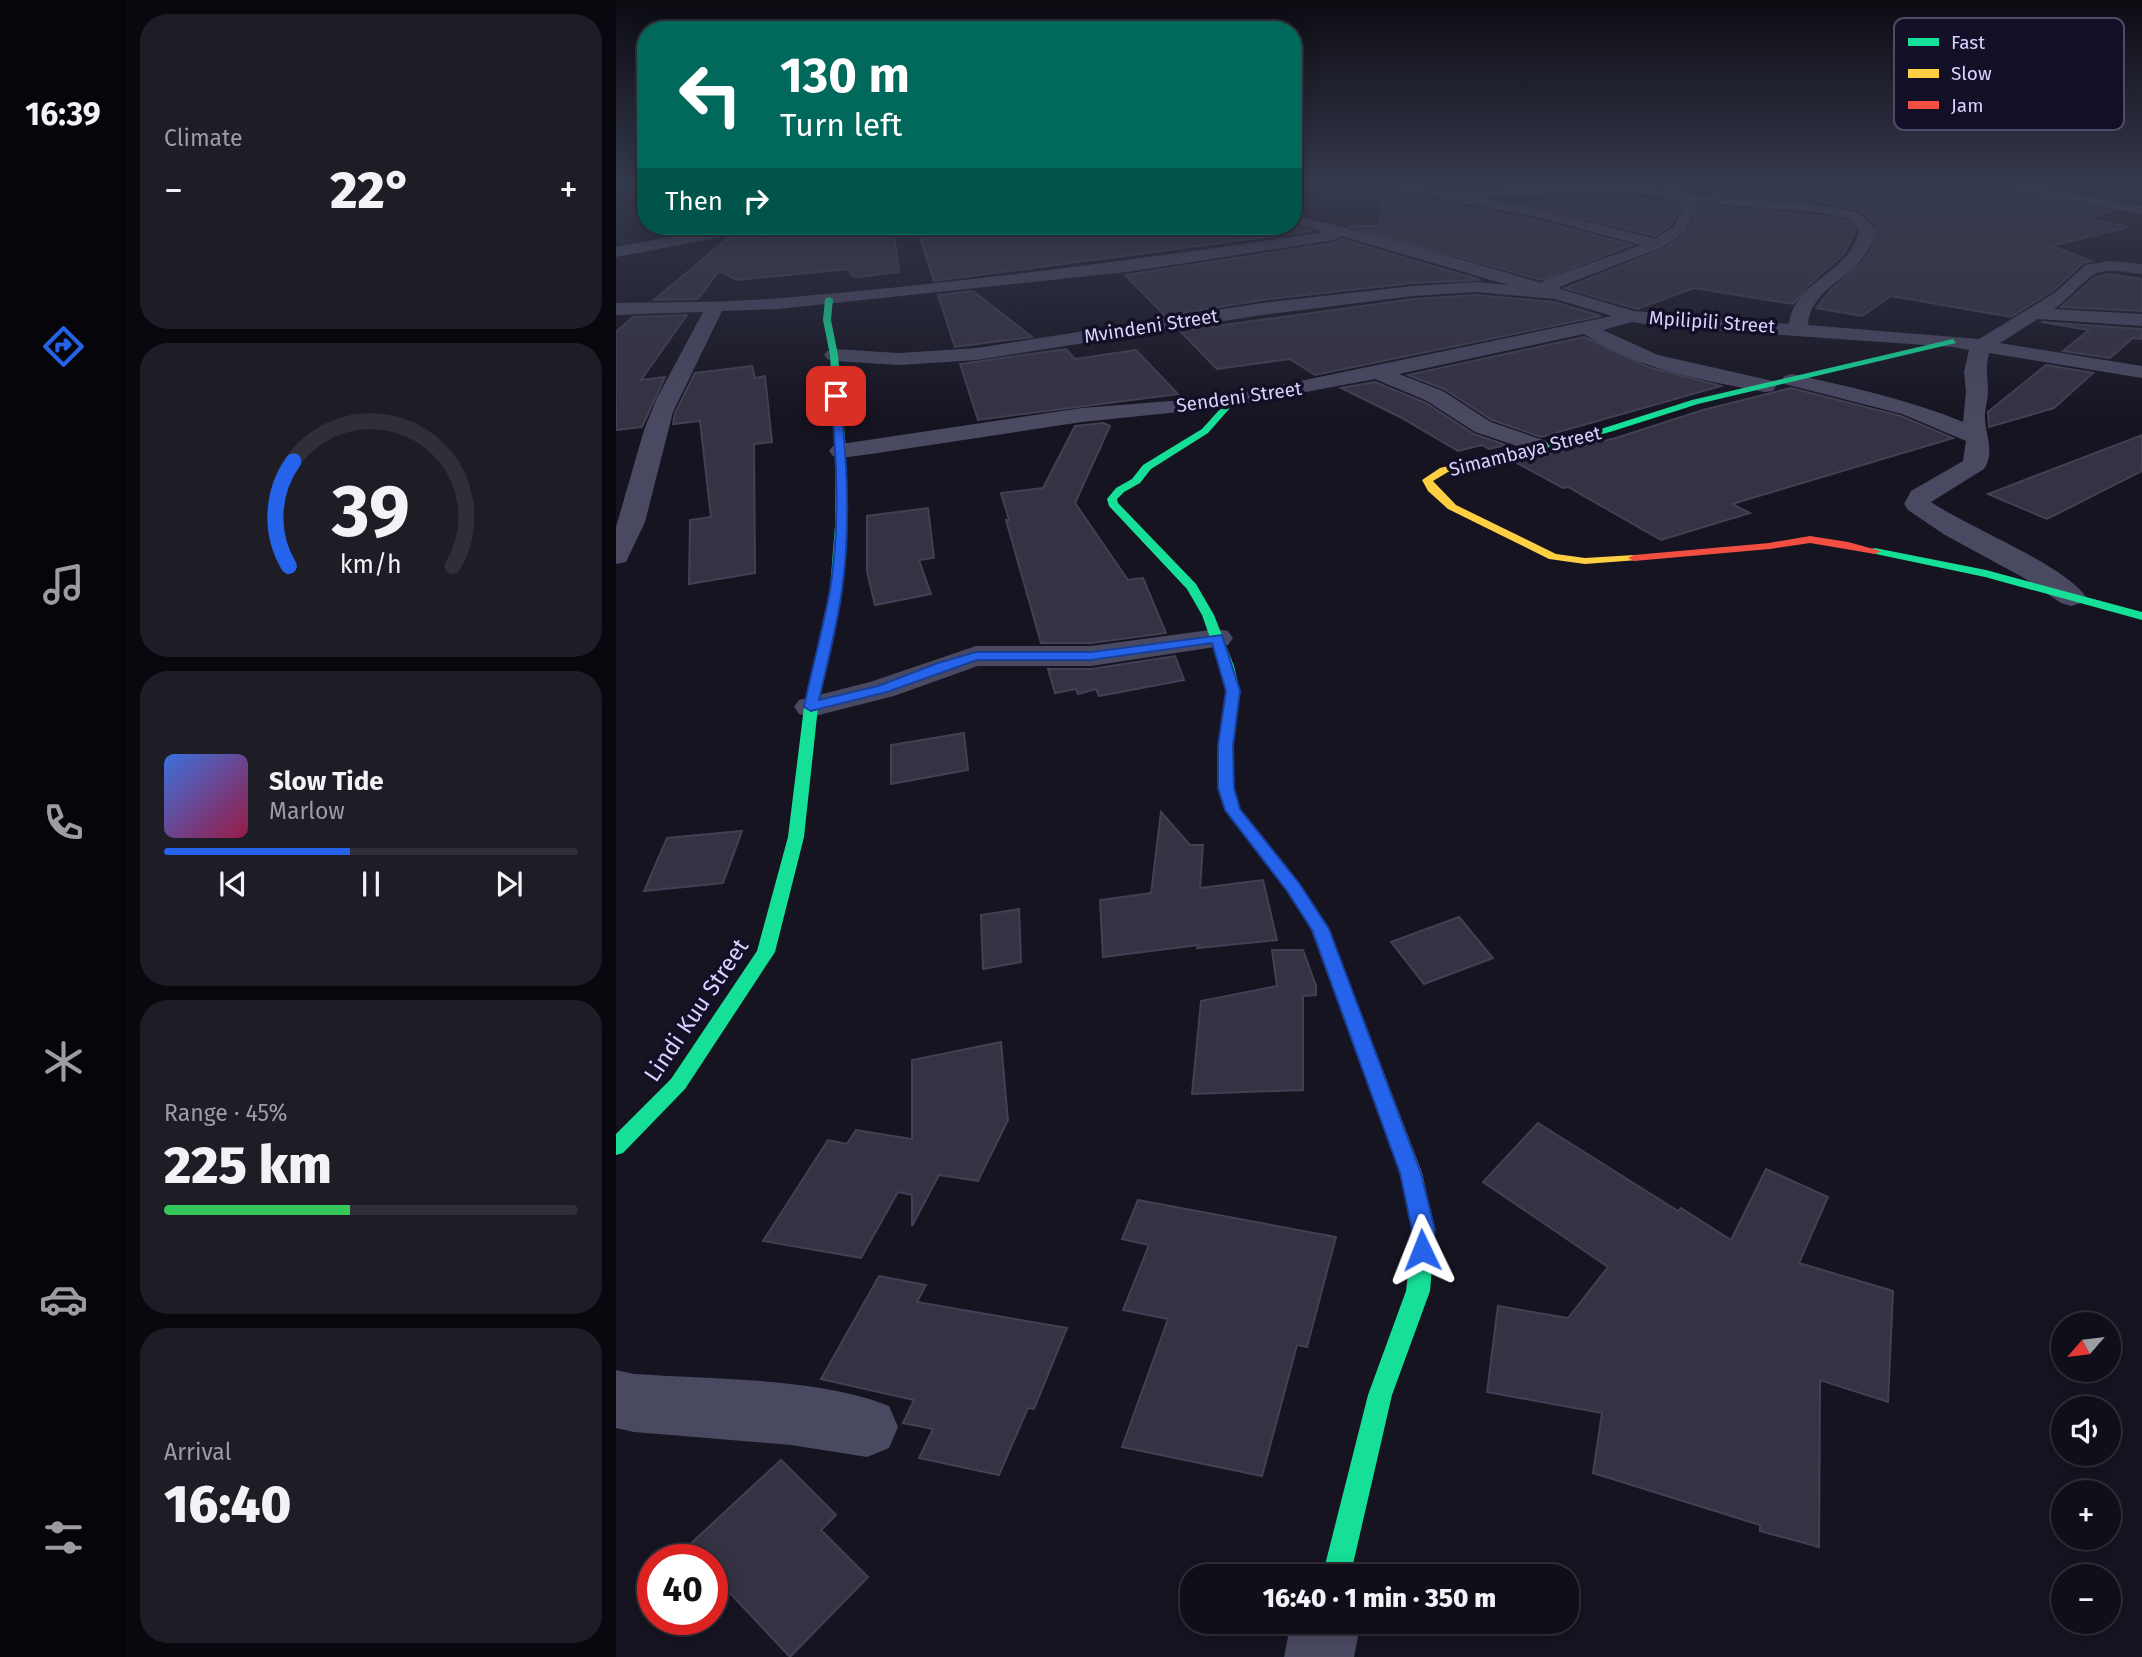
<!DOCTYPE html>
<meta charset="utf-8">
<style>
body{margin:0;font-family:"Fira Sans",sans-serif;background:#1e1d26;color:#f1f3f6;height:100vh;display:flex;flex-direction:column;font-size:26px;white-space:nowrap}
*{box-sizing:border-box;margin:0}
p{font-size:23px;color:#9c9ca2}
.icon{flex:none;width:38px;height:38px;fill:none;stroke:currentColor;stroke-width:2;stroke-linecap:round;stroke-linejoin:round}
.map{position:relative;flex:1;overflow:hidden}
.sheet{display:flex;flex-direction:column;gap:14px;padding:14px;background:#09080e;width:490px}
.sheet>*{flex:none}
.hud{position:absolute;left:21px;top:21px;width:665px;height:214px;border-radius:28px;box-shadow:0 4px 18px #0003,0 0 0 2px #302f38;background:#00695c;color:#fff;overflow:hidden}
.needle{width:46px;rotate:242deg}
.tools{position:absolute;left:1435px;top:1312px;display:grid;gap:14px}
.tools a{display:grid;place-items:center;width:70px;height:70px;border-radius:50%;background:#100f19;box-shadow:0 4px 18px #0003,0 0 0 2px #302f38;font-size:35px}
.speed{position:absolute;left:21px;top:1544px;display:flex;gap:14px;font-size:35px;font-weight:700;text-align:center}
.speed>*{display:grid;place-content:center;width:91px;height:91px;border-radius:50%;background:#100f19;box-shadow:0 4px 18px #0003,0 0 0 2px #302f38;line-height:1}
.speed .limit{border:10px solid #d22;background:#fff;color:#111}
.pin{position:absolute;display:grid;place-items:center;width:60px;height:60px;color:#fff;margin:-30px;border-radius:14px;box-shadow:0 4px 10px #0006}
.me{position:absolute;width:77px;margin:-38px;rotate:358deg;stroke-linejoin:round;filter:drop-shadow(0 0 5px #0008)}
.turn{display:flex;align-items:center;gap:24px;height:147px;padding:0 28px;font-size:32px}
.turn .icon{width:91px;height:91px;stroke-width:2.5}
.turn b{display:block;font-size:49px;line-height:60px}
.then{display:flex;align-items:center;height:66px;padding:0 28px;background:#0003;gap:14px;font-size:26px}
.big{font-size:52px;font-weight:800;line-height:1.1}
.sheet .card{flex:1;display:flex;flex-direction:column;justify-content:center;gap:10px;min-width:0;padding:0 24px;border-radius:28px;background:#1e1d26}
.sheet .dial{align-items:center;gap:0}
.dial svg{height:182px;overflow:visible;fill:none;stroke:#302f38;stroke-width:7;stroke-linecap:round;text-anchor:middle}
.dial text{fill:#f1f3f6;stroke:none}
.song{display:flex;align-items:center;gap:21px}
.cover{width:84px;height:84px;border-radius:10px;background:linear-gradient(135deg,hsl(220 70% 55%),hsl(340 70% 35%))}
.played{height:7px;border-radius:4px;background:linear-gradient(90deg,#2563eb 45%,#302f38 45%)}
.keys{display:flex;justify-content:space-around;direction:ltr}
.heat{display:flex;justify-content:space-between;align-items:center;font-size:38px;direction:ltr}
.charge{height:10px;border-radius:5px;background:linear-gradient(90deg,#34c759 45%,#302f38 0)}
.trip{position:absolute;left:564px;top:1564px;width:399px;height:70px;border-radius:28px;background:#100f19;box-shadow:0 4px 18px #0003,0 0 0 2px #302f38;font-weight:800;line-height:70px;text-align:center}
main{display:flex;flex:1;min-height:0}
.tab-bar{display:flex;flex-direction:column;width:126px;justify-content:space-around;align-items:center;background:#06060a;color:#9c9ca2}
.tab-bar .icon{width:49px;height:49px}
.tab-bar .selected{color:#2563eb}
.tab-bar b{font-size:32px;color:#f1f3f6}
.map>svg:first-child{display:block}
</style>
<main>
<nav class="tab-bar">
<b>16:39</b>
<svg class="icon selected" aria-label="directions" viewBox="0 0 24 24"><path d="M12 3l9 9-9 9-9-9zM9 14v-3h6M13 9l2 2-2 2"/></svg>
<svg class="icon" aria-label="music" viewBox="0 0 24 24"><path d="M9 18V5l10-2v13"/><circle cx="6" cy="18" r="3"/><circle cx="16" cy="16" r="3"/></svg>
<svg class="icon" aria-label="phone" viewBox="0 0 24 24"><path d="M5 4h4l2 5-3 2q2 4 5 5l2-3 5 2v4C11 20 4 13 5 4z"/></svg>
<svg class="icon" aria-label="climate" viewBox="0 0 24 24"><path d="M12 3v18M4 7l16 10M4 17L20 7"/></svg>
<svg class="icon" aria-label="car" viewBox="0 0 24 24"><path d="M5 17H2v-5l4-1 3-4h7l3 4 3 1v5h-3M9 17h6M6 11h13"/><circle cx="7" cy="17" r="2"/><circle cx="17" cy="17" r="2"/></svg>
<svg class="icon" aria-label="filters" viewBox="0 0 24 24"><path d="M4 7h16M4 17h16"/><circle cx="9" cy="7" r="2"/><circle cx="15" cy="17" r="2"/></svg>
</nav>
<section class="sheet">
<div class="card"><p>Climate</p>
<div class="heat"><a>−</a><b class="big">22°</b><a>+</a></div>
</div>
<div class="card dial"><svg viewBox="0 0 100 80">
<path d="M14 69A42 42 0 1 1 86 69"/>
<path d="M14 69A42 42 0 0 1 16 23" stroke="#2563eb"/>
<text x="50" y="56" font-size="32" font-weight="700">39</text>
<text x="50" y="72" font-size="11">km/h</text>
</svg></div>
<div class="card">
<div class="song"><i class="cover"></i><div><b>Slow Tide</b><p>Marlow</p></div></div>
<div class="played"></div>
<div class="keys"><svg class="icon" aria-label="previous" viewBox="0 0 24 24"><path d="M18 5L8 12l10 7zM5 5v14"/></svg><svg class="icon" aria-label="pause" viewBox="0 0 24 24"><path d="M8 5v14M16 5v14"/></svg><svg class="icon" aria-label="next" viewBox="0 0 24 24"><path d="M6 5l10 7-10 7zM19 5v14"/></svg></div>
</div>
<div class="card"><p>Range · 45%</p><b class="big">225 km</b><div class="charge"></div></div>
<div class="card"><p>Arrival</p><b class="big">16:40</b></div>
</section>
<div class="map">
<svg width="1526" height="1657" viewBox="0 0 1526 1657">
<rect width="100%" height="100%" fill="#161421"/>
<g fill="#343243" stroke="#433f54" stroke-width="2">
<polygon points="768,186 779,193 924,221 1016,245 925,280 732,226 763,226"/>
<polygon points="1093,186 1298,187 1312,195 1336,198 1350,205 1392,192 1495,211 1469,218 1513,227 1435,246 1476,261 1467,263 1438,290 1395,317 1275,296 1246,316 1200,308 1215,290 1249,259 1257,246 1261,226 1245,211 1207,202 1095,194"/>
<polygon points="971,196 1003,202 1005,198 1054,201 1059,202 1064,209 1055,225 1039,236 909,204 933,198"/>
<polygon points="1082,205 1207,216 1232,221 1240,230 1228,254 1194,284 1177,304 1078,288 1021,309 949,288 1048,249 1070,234 1083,210"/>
<polygon points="148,226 277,226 283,272 242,277 236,276 232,269 121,280 103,271 82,299 38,300 111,239 138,234"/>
<polygon points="300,226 675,226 696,231 318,281"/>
<polygon points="725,239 865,280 797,283 646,300 549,316 509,275 718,243"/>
<polygon points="1492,274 1526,279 1526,311 1445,307 1478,278"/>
<polygon points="357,291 416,337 339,347 322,295"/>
<polygon points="860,295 939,302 985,316 699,375 674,359 601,369 564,331 797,299"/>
<polygon points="71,315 25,380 49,377 26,427 0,430 0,332 17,317"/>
<polygon points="1425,322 1526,329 1526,339 1517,338 1494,358 1447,351 1473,330"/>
<polygon points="968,337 1032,367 1105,386 925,437 876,420 828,389 792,375"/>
<polygon points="450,349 459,359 520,350 562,394 362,420 344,364"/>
<polygon points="1430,365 1477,373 1438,408 1373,427 1372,412"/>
<polygon points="136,366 139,378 149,376 156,442 138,444 139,573 73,584 74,520 95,517 84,421 57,424 59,413 79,373"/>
<polygon points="759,382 810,403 858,434 890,445 873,449 866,445 842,451 784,417 725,388"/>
<polygon points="1175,388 1285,416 1337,438 1116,504 1134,513 1045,540 952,487 947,488 899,462 1000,438 1087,410"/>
<polygon points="487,423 494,426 459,503 512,580 527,578 550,633 475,643 425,643 390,520 393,520 385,493 427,488 459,426"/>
<polygon points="1526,435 1526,471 1431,519 1372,494"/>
<polygon points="312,508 318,558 303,560 315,594 259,605 251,572 251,516"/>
<polygon points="559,656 568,680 483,696 480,689 462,694 460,689 439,693 432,669 475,669"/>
<polygon points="348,733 352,770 275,784 275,745"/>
<polygon points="545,812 574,845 587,845 584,888 647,880 661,940 581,948 582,945 487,957 484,900 535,893"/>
<polygon points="126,831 107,883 28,891 51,838"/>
<polygon points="403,909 405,962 367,969 365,915"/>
<polygon points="843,917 877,958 808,984 775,942"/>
<polygon points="656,950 687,950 700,986 700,995 687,996 687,1090 576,1094 585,1001 661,986"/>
<polygon points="385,1042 392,1120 362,1181 323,1175 296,1226 296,1195 282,1192 245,1258 147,1241 212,1140 231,1144 240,1130 296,1139 296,1060"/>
<polygon points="922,1123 1062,1211 1065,1208 1115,1240 1150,1169 1212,1197 1183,1263 1277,1291 1272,1402 1204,1380 1203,1547 1144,1531 1144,1525 977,1473 986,1413 871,1392 882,1306 952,1318 992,1267 867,1182"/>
<polygon points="522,1200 720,1237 691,1347 681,1345 646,1476 506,1447 552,1319 507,1310 533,1245 506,1239"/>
<polygon points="263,1276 310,1285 301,1302 451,1328 418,1409 412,1408 383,1475 303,1458 317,1429 287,1423 298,1400 205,1379"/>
<polygon points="165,1460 220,1515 205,1530 252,1577 174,1657 96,1574 96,1559 82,1559 71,1547"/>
</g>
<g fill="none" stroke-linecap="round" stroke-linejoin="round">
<g fill="#4a4962" fill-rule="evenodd">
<path d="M772,186C792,184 811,191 830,191C904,189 981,178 1055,190L1052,186H1066L1070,193L1088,196L1207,205L1243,213L1259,228C1254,277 1195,281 1192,325L1363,339L1440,292L1469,265L1494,261L1526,264V274C1513,273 1494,268 1481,273C1469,278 1452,300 1438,309L1526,314V326L1422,319L1384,343L1526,366V378L1373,353C1369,369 1372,376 1372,392C1372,399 1369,407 1369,414C1368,433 1380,452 1368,469L1315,502C1352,527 1448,565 1470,597L1465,603L1455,606L1445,603L1408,578L1329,535L1292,510L1288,504L1295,491L1347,461L1350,441L1286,414L1169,384L1165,380L1169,376L1176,374C1234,387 1292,399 1347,422L1350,391L1348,372L1353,350L1337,347L1049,327L1016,322L987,330L1042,355L1157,381L1160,386L1157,391L1149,392C1086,380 1023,370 968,334L783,374L827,391L875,422L930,441L934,446L930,451L922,453L859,432L811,401L759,379L611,407L466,422L255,454L225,458L217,456L213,451L217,446L225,444L466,408L567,400L641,390L996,316L939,299L860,292L797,296L646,315L361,360L283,365L218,361L211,359L208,355L211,351L218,349L283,353L361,348L646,303L797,286L860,282L892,285L725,236L718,240L511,272L162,309L106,311L57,412L29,522L10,562L0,564V527L28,430L41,398L87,312L0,315V303C55,302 110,303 165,298C347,283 528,259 709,232L677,224V215L767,237L926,283L928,280L1025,245L925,218L779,190ZM1017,192L1061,200L1067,209L1057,227L1039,239L926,210L863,198ZM1077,202L1207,213L1233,219L1243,229C1237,273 1178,279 1173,324L1018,311L944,289L943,287L1047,247L1068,233L1081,209Z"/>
<polygon points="1387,186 1415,186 1526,206 1526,214 1394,190"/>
<polygon points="115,226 146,226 138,231 0,257 0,247"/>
<polygon points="601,629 612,631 617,638 612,645 475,666 362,666 278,696 195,717 183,714 178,707 183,700 254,682 360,646 475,646"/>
<path d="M0,1370L18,1374C93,1379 205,1378 273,1406L282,1427L273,1448L251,1457L175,1445L18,1432L0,1428Z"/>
<polygon points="675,1622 745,1622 738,1657 668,1657"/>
</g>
<g fill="#16e098" fill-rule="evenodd">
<polygon points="213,297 217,299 215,320 222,355 230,451 229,526 226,589 202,707 188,837 159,952 69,1089 7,1153 0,1155 0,1134 55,1079 141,951 172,837 188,707 214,589 219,526 220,451 214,355 207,320 209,299"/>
<polygon points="1337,339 1340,343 1082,404 994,432 909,453 904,450 988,428 1076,400"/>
<polygon points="614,398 621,400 592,433 535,469 524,483 508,492 501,499 502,503 580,584 598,615 618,666 624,691 617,746 618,788 624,809 647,838 639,843 633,841 609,810 602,788 603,746 610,691 604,666 586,615 571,589 493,506 491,499 500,488 516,479 527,465 586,429"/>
<polygon points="1259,548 1370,570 1526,612 1526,620 1369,577 1255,553 1255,549"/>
<polygon points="808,1222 816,1225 819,1232 814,1291 776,1395 734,1577 706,1577 752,1395 790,1291 797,1232 800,1225"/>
</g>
<g fill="#ffcf43" fill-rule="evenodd">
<polygon points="909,447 912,448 912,452 832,472 817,481 840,505 940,554 969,558 1018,555 1022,556 1022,560 969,564 933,559 832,509 812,491 806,480 824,468"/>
<polygon points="639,833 645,835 683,883 713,929 806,1173 819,1232 816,1239 808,1242 800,1239 797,1232 784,1173 695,929 671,891 631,838"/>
</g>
<polygon fill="#f24e42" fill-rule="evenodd" points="1194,536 1232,542 1265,551 1259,554 1194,543 1154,549 1018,561 1012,558 1018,555 1153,543"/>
</g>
<linearGradient id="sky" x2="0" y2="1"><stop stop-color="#0c0b12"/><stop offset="0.44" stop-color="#363a4e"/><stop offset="1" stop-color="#363a4e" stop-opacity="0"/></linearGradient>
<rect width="1526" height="418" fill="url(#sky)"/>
<path fill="#2563eb" stroke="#184099" stroke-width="2" d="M220,393L224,396C231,460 235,526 226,590C221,627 211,664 203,700L262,686L322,663L360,652H475L606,635L624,691L617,746L618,788L624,809L683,883L713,929L805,1173L819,1230L814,1257L806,1260L798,1257L795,1250L796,1230L784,1173L696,930L671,891L609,810L602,788V746L610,691L596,643L475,660H361L271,692L195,711L188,707C196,668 207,629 214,590C224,527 221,460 215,396Z"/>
<g text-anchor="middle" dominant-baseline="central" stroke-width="7" stroke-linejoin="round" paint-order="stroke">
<g font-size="19" fill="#d9d4ff" stroke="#130f26">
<text transform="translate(1096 322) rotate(4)">Mpilipili Street</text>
<text transform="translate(535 326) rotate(-9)">Mvindeni Street</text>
<text transform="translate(623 397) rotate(-8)">Sendeni Street</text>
<text transform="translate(909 451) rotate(-14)">Simambaya Street</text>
</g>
<g font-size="23" fill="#d9d4ff" stroke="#130f26">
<text transform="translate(80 1010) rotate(-56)">Lindi Kuu Street</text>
</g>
</g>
<rect x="1278" y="18" width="230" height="112" rx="10" fill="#130f26" stroke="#4e4a67" stroke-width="2"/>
<rect x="1292" y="38" width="31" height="8" fill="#16e098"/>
<rect x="1292" y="69" width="31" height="9" fill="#ffcf43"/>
<rect x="1292" y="101" width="31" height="8" fill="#f24e42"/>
<g font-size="19" fill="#d9d4ff">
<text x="1335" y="49">Fast</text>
<text x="1335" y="80">Slow</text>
<text x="1335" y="112">Jam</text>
</g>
</svg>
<div class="tools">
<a><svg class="needle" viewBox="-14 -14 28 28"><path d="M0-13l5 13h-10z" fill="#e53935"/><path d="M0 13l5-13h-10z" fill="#9c9ca2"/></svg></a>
<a><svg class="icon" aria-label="sound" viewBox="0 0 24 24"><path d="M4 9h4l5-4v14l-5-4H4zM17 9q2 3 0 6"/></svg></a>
<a>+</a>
<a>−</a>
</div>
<div class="speed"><div class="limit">40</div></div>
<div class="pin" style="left:220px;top:396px;background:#d93025"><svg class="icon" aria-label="arrive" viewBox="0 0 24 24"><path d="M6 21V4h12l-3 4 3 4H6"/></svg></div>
<svg class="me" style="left:806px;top:1250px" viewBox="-20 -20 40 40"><path d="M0-17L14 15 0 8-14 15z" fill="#2563eb" stroke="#fff" stroke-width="4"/></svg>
<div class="trip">16:40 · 1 min · 350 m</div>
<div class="hud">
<div class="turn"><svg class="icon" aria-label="left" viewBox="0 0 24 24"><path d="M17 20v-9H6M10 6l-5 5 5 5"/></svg><div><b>130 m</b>Turn left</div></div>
<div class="then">Then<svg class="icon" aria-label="right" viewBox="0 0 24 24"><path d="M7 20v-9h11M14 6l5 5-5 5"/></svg></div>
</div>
</div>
</main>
